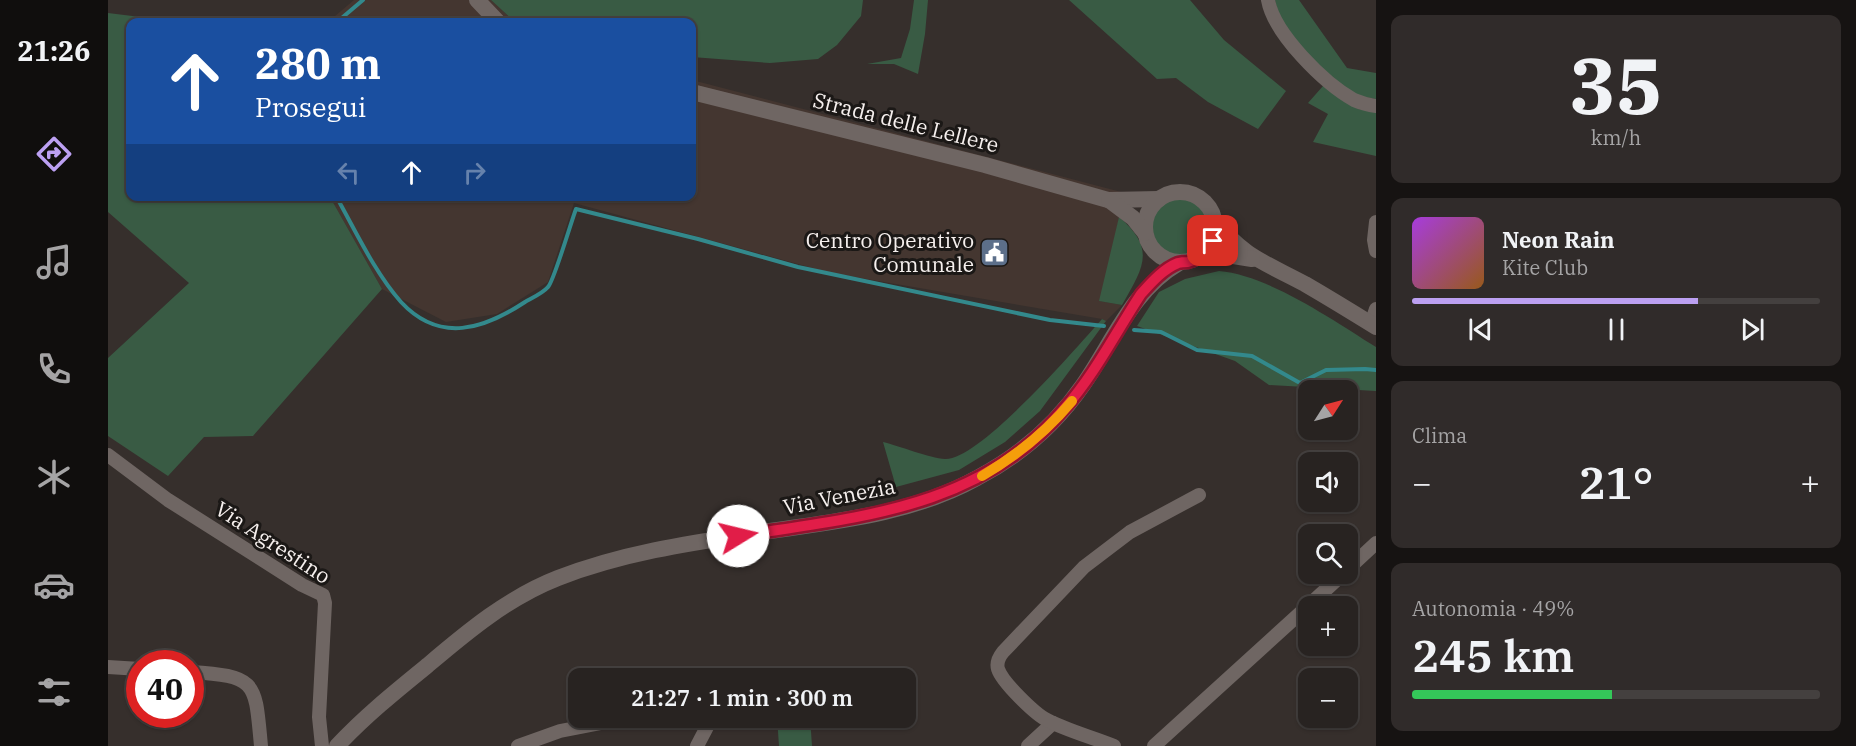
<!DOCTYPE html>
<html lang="it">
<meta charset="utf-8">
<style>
body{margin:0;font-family:"IBM Plex Serif",serif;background:#302b2a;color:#f1f3f6;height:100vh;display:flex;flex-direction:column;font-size:22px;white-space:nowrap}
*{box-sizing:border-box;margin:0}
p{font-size:20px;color:#a5a4a5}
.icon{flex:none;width:33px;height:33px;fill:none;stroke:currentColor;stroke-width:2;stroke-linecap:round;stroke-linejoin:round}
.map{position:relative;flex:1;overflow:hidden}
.details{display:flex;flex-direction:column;gap:15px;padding:15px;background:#161312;width:480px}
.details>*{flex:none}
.banner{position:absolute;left:18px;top:18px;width:570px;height:183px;border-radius:12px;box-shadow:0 2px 4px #0004,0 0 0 2px #44403f;background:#1a4fa0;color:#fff;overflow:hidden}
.needle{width:39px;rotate:54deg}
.buttons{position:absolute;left:1190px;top:380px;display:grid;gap:12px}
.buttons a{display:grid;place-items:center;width:60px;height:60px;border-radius:12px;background:#282321;box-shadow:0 2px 4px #0004,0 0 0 2px #44403f;font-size:30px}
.speed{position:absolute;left:18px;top:650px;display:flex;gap:12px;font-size:30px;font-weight:700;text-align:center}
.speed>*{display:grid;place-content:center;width:78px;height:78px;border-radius:50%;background:#282321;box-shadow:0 2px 4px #0004,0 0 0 2px #44403f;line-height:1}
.speed .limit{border:9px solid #d22;background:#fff;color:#111}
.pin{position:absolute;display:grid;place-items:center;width:51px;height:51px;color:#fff;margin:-26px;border-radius:12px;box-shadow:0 3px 9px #0006}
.me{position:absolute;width:66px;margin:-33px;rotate:81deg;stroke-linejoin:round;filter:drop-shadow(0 0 4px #0008)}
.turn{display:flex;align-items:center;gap:21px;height:126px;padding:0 30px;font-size:27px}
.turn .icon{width:78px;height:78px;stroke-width:2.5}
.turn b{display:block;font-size:42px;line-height:51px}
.lanes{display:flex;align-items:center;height:57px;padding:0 30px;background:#0003;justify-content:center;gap:30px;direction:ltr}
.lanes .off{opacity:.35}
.big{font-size:45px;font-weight:600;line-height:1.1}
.details .card{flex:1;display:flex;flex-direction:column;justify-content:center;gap:9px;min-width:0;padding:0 21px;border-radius:12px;background:#302b2a}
.details .dial{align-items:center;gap:0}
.dial b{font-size:78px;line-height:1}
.song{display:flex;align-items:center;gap:18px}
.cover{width:72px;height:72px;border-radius:9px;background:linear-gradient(135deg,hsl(280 70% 55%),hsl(30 70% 35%))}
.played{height:6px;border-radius:3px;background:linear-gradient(90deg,#bca0f2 70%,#44403f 70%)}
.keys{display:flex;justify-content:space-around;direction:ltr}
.heat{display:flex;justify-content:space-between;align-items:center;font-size:33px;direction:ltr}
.charge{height:9px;border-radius:4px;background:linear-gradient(90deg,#34c759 49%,#44403f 0)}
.trip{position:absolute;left:460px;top:668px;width:348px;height:60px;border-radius:12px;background:#282321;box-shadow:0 2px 4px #0004,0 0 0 2px #44403f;font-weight:600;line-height:60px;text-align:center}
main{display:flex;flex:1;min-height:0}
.tab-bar{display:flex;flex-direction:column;width:108px;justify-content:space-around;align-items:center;background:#100e0d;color:#a5a4a5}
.tab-bar .icon{width:42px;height:42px}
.tab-bar .on{color:#bca0f2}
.tab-bar b{font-size:27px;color:#f1f3f6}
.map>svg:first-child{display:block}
</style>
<main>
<nav class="tab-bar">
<b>21:26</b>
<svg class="icon on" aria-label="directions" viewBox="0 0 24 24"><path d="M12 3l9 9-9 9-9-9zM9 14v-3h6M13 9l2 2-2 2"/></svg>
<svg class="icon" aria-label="music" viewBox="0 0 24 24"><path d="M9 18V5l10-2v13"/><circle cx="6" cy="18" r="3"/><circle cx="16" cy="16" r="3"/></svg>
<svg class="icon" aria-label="phone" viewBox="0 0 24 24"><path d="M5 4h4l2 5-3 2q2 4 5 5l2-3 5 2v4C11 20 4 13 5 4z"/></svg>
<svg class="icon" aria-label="climate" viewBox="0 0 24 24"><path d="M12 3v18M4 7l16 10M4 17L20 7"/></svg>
<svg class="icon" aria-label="car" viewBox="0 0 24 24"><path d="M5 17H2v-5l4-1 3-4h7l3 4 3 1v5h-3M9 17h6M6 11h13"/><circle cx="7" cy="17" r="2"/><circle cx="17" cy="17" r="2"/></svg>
<svg class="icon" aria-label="filters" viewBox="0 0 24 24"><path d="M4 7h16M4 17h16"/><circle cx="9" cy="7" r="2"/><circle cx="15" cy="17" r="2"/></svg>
</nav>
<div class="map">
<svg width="1268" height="746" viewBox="0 0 1268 746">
<rect width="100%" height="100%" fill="#362f2c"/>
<g fill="#443630">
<polygon points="246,0 383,0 407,22 220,22"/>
<polygon points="584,80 1017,193 992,301 1014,305 998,321 994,319 723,273 466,203 440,282 389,314 338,322 274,289 222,197 584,196"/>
</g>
<g fill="#395b44">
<polygon points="383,0 755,0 753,16 729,45 710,59 662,63 584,57 584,22 407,22"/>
<polygon points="806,0 820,0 817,34 810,74 786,64 759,64 793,58 802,29"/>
<polygon points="961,0 1082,0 1116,40 1178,91 1150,129 1100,102 1068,78 1049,79"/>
<polygon points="1167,0 1191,0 1239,68 1268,73 1268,99 1245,95 1220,74 1188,42 1171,19"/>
<polygon points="0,13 73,22 22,22 22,196 222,197 274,289 145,436 96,437 60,476 0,436 0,358 81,283 0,212"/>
<polygon points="1215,86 1250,109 1268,112 1268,156 1205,142 1220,114 1200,103"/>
<circle cx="1072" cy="227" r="28"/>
<path d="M1011,217C1049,249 1035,268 1014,305L991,301Z"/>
<path d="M1111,271C1160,275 1225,320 1268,347V391L1161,385L1127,361L1029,326L1051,292L1077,279Z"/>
<path d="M994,319L998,321L932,411L897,442L851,470L788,487L775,442C791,446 822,458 837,459C871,461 970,346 994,319Z"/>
<polygon points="669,717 702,717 704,746 671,746"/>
</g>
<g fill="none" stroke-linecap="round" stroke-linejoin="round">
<g stroke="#33898c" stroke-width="4">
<polyline points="229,22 255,0"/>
<path d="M228,196C247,230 267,273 293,302C332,344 376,329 417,302C424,298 435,293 440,287C446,281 463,222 468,209L590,239L690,267L942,320L996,326"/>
<polyline points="1026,330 1053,332 1089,350 1144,356 1192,383 1218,370 1257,369 1268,370"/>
</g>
<g stroke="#6f6663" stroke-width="14">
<path d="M1160,0C1166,34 1216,83 1246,100C1253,103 1260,105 1268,106"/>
<polyline points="1268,222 1266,240 1268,251"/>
<polyline points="1263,324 1268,309"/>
<polyline points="0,455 60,500 194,585 215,595 217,603 211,717 214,746"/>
<polyline points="1239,570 1268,543"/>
<polyline points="1200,606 1236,573"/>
<polyline points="0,667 32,669"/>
<path d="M82,672C150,676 147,682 153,746"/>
<polyline points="410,746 452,731 524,717"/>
<polyline points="589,746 600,725 602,717"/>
<polyline points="920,746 945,723"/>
<path d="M1006,746C984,737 960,731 939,720C927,714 894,682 890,669C888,662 891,657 895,652L976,567L1022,532L1091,495"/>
<polyline points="1046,746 1200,606"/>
</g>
<g stroke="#6f6663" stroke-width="16">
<polyline points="369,0 390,22"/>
<polyline points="584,92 877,165 1000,200 1051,199"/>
<circle cx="1072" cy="227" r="35"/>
<polyline points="1001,200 1025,218 1037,233"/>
<path d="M1107,220C1133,256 1160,264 1197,284C1221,298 1244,312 1268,327"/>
<polyline points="1092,257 1113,254 1144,259"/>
<path d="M229,746C257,716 288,691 320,665C360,631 401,597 450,578C514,553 582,543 648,533C722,522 803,515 869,478C911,456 948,424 975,385C1005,342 1024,290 1071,263"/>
</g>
</g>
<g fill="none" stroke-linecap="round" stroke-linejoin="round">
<defs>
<path id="route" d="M630,536C751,517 872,509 957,408C987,374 1008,332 1033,294C1043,283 1055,269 1070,263C1074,262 1076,262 1080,262C1092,259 1099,251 1105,241"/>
</defs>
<use href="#route" stroke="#92132f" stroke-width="15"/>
<use href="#route" stroke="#e11d48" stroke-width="10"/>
<path stroke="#f59e0b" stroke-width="10" d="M874,476C908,456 939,431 964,401"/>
</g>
<defs>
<symbol id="civic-square" viewBox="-11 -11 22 22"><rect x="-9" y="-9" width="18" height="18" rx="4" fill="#5c6f8a" stroke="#1b1816"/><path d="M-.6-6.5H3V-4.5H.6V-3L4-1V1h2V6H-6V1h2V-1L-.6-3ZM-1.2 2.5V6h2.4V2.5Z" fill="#fff"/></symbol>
</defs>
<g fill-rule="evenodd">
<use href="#civic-square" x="870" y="236" width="33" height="33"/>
</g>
<g text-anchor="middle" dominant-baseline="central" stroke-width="6" stroke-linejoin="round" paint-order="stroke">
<g font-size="21" fill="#f6f0ee" stroke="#1b1816">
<text transform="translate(798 122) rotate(14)">Strada delle Lellere</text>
<text transform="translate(731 496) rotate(-11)">Via Venezia</text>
<text transform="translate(165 542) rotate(33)">Via Agrestino</text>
</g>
<g font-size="21" fill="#f6f0ee" stroke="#1b1816" text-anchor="end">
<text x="866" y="240">Centro Operativo<tspan x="866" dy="24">Comunale</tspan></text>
</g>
</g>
</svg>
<div class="buttons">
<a><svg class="needle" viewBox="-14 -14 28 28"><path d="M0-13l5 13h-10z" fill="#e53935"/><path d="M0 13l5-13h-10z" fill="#a5a4a5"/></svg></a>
<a><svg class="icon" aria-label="sound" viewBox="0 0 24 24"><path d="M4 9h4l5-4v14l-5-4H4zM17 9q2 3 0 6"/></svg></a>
<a><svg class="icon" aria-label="search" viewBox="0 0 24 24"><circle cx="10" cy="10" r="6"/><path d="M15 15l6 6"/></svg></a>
<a>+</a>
<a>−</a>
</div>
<div class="speed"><div class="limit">40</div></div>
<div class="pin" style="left:1105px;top:241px;background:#d93025"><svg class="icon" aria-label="arrive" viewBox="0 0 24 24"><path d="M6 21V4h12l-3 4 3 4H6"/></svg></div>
<svg class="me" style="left:630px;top:536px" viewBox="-20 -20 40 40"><circle r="19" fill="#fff"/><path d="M0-13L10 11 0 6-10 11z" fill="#e11d48"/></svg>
<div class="trip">21:27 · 1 min · 300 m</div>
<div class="banner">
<div class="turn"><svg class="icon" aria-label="ahead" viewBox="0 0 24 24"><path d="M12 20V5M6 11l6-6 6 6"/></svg><div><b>280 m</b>Prosegui</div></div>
<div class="lanes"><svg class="icon off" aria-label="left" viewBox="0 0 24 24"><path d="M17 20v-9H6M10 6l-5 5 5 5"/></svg><svg class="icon" aria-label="ahead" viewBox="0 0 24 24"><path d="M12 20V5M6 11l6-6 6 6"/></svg><svg class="icon off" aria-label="right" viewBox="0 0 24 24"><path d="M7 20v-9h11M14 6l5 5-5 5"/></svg></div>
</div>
</div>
<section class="details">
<div class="card dial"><b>35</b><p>km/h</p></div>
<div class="card">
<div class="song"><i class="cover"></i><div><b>Neon Rain</b><p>Kite Club</p></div></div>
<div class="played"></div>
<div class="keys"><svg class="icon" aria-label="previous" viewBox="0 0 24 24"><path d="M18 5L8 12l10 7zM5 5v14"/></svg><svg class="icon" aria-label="pause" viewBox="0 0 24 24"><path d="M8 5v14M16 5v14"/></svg><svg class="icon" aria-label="next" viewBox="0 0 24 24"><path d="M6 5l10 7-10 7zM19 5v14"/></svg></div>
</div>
<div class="card"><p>Clima</p>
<div class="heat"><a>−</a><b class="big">21°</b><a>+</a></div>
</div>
<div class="card"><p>Autonomia · 49%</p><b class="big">245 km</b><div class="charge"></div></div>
</section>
</main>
